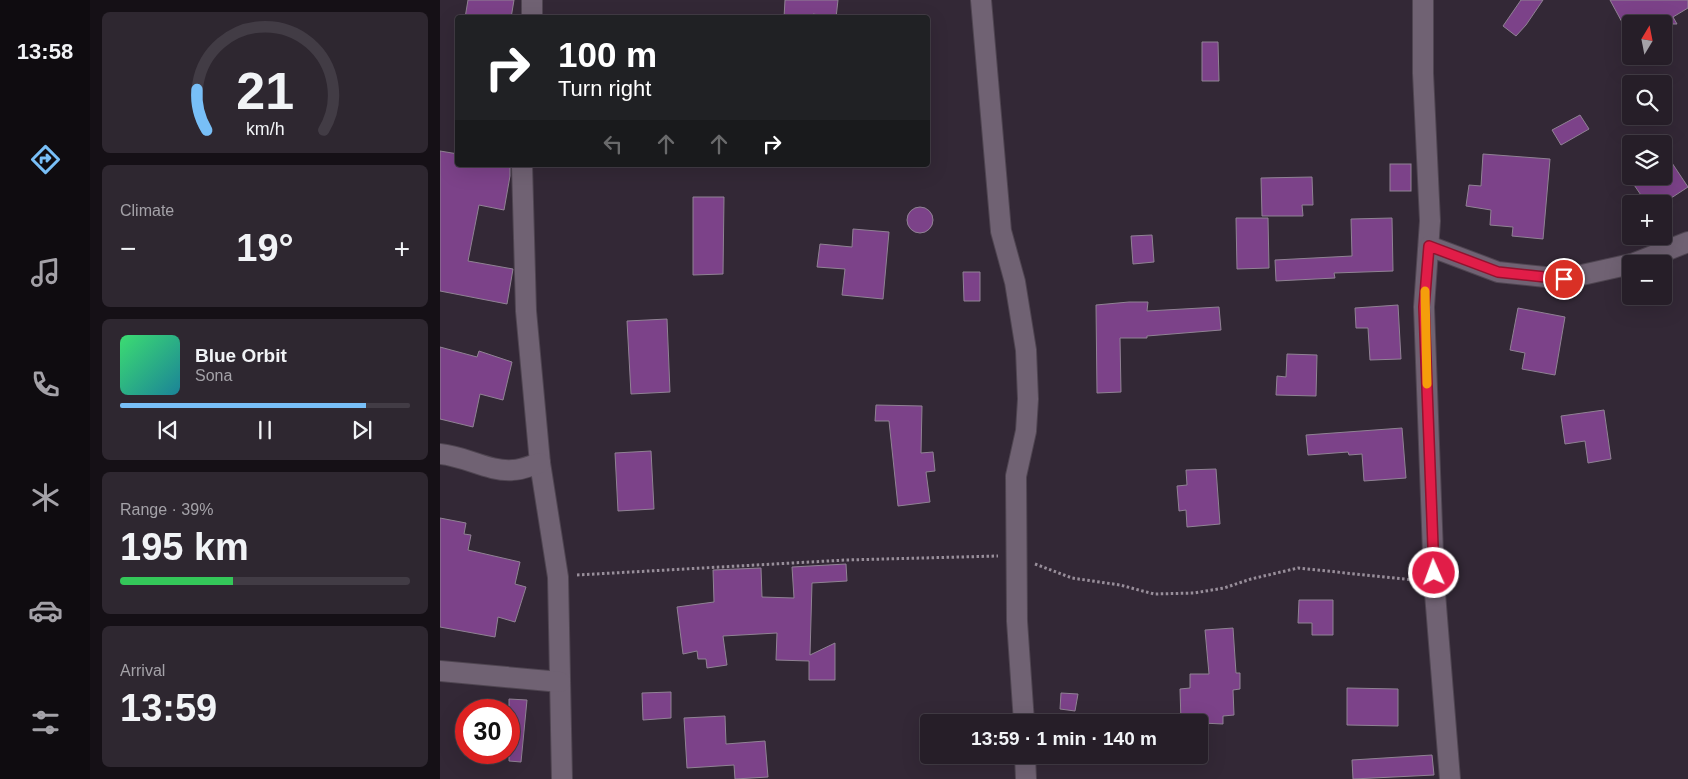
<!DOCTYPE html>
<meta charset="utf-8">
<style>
body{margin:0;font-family:Helvetica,sans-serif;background:#2e2730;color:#f1f3f6;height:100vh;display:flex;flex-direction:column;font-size:19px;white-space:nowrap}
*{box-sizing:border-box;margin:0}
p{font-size:16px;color:#a4a2a8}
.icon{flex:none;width:28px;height:28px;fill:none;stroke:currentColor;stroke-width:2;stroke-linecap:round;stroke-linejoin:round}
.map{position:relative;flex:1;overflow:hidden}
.sheet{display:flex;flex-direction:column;gap:12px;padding:12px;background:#151016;width:350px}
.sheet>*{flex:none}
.banner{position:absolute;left:15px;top:15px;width:475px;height:152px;border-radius:5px;box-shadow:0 5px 20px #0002,0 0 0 1px #423c45;background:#202124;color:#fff;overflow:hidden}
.needle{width:32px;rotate:10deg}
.tools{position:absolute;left:1182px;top:15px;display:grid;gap:10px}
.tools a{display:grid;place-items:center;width:50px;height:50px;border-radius:5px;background:#261e28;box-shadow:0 5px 20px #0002,0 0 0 1px #423c45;font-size:25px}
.speed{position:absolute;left:15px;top:699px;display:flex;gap:10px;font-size:25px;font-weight:700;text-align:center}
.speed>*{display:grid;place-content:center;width:65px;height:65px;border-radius:50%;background:#261e28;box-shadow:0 5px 20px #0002,0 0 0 1px #423c45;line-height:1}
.speed .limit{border:8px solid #d22;background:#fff;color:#111}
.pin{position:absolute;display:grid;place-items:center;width:42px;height:42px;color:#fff;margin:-21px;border:2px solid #fff;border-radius:50%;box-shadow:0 1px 5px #0007}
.me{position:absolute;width:55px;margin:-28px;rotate:358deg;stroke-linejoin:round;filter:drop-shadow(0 0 4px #0008)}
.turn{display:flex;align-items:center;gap:18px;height:105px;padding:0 20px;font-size:22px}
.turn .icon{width:65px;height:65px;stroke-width:2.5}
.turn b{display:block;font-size:35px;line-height:42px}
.lanes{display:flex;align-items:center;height:48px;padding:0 20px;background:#0003;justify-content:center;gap:25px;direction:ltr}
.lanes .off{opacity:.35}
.big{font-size:38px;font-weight:700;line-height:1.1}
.sheet .card{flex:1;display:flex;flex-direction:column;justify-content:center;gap:8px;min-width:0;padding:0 18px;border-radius:8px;background:#2e2730}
.sheet .dial{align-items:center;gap:0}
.dial svg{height:130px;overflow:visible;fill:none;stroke:#423c45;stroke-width:7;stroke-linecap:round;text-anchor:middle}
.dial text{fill:#f1f3f6;stroke:none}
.song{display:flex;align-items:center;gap:15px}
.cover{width:60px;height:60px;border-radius:8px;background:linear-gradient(135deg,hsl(140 70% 55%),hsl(190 70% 35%))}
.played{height:5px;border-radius:2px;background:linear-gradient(90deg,#78bff7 85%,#423c45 85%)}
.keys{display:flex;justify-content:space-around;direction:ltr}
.heat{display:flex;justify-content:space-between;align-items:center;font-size:28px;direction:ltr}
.charge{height:8px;border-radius:4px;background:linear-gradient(90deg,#34c759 39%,#423c45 0)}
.trip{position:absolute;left:480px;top:714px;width:288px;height:50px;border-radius:5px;background:#261e28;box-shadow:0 5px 20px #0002,0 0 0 1px #423c45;font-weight:700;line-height:50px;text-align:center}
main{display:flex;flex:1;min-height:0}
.dock{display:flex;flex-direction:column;width:90px;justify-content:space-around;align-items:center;background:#0f0c10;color:#a4a2a8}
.dock .icon{width:35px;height:35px}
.dock .current{color:#78bff7}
.dock b{font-size:22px;color:#f1f3f6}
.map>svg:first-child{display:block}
</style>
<main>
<nav class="dock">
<b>13:58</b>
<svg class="icon current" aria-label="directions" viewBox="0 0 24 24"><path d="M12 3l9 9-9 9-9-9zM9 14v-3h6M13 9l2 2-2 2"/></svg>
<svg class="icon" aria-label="music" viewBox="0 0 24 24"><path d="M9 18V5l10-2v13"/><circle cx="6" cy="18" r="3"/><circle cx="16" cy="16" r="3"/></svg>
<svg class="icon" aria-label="phone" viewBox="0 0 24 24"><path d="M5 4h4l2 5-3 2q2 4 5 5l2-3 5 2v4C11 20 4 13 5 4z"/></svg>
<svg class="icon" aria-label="climate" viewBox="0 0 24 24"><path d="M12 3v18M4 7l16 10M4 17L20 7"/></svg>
<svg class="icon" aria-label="car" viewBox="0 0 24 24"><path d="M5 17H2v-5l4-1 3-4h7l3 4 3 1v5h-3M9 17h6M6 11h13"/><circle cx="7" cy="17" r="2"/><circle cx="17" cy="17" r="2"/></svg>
<svg class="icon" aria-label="filters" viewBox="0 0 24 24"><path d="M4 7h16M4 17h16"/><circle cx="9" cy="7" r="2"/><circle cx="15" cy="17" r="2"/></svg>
</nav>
<section class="sheet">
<div class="card dial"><svg viewBox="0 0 100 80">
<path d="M14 69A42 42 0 1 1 86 69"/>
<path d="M14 69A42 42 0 0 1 8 44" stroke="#78bff7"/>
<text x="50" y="56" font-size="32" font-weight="700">21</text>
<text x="50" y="72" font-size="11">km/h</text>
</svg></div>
<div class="card"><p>Climate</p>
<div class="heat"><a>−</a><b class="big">19°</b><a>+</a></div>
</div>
<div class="card">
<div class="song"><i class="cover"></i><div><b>Blue Orbit</b><p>Sona</p></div></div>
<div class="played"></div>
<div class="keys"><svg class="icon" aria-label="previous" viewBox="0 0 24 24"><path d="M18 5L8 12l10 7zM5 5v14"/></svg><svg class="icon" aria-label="pause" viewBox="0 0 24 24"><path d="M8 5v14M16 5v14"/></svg><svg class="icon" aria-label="next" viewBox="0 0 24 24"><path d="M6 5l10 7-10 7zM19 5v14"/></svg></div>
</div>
<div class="card"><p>Range · 39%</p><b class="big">195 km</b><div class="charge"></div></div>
<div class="card"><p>Arrival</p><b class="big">13:59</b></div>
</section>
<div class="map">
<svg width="1248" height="779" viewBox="0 0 1248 779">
<rect width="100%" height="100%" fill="#332836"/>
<g fill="#7c4289" stroke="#908294">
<polygon points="28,0 74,0 71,18 25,18"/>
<polygon points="345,0 398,0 396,18 373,14 373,18 344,18"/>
<polygon points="1081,0 1103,0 1086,25 1076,36 1063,26"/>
<polygon points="1170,0 1248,0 1248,8 1233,17 1237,24 1183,24"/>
<polygon points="762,42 778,42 779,81 762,81"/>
<polygon points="1140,115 1149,129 1121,145 1112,130"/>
<polygon points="0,151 18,154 18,165 70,165 70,176 64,210 39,205 28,261 73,269 67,304 0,291"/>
<polygon points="1224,151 1248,187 1222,204 1207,204 1188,176 1224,176"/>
<polygon points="1043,154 1110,159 1103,239 1072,236 1073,227 1050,225 1051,210 1026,206 1029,185 1041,186"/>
<rect x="950" y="164" width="21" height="27"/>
<polygon points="872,177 873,205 862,205 863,216 822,216 821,178"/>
<polygon points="253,197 284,197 283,274 253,275"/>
<circle cx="480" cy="220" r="13"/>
<polygon points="796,218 828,218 829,268 797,269"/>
<polygon points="952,218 953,271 894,273 895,278 836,281 835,260 912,256 911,219"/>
<polygon points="413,229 449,232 443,299 402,295 405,269 377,267 380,244 412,247"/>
<polygon points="712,235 714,262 693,264 691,236"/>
<polygon points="523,272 540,272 540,301 524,301"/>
<polygon points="689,302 708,302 707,311 779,307 781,330 707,336 707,338 680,338 681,392 657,393 656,305"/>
<polygon points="958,305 961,359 930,360 928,328 916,328 915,308"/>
<polygon points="1078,308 1125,317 1115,375 1082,369 1085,353 1070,350"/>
<polygon points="227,319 230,392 191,394 187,321"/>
<polygon points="0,347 37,357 39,351 72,362 63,400 40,394 33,427 0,419"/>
<polygon points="847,354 877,355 876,396 836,395 837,376 846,377"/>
<polygon points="436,405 482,406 481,453 493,452 495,471 486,472 490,502 458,506 449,421 435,421"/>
<polygon points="1164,410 1171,459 1148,463 1145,441 1125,444 1121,416"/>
<polygon points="962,428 966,478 924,481 922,454 909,455 908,452 868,455 866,435"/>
<polygon points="211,451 214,509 178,511 175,453"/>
<polygon points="776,469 780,524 747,527 746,510 739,511 737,486 747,485 746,470"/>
<polygon points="0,518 26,523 24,534 31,535 28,550 80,562 75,584 86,587 75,622 58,617 55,637 0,627"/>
<polygon points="406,564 407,581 372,583 370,655 395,643 395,680 369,680 369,661 336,660 337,633 283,636 287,665 267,668 266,659 258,659 257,651 243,654 237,607 274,602 273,570 321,568 322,597 354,598 352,567"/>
<polygon points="859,600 893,600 893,635 872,635 872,623 858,623"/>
<polygon points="793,628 796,673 800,673 800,689 793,690 794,715 783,716 783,724 741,722 740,689 750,688 750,674 769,674 765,630"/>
<polygon points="907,688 958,689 958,726 907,725"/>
<polygon points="231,692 231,718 203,720 202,693"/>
<polygon points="621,693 638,694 635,711 620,709"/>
<polygon points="69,699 87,700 81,762 69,761"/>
<polygon points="285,716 286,744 325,741 328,777 295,779 294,765 247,768 244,718"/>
<polygon points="992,755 994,775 913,779 912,760"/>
</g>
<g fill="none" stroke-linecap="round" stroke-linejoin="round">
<defs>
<g id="street">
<polyline points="541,0 561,231 575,282 586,350 588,399 586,431 576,476 577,621 584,722"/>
<polyline points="983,0 983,73 990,221 984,307 994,581 1010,779"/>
<polyline points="92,18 92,0"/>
<polyline points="82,165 86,311 100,463 118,577 122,779"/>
<polyline points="989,246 1058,272 1124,279 1191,264"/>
<polyline points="1192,264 1248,242"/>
<path d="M0,454C25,456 49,472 73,470C82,470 92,465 100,463"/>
<polyline points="0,671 120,682"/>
<polyline points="585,755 586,779"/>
</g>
</defs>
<use href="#street" stroke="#4f4551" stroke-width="22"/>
<g stroke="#988e9a" stroke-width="3" stroke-dasharray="2.5 2.5" stroke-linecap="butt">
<polyline points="595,564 632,578 680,585 714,594 754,593 784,588 811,579 858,568 973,580"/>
<polyline points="137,575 406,560 558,556"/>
</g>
<use href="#street" stroke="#706273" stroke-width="20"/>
</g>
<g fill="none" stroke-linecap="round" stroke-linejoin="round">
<defs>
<polyline id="route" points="994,573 984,307 989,246 1058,272 1124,279"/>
</defs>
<use href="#route" stroke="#92132f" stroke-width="12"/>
<use href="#route" stroke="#e11d48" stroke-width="9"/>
<polyline stroke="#f59e0b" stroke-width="9" points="985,291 987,384"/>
</g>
</svg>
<div class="tools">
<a><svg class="needle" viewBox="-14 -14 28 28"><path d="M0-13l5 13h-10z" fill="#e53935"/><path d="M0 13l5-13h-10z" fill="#a4a2a8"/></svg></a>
<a><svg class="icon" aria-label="search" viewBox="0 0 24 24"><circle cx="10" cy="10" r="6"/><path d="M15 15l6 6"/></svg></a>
<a><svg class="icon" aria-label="layers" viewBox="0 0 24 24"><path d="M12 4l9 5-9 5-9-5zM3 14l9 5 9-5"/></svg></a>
<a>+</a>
<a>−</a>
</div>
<div class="speed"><div class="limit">30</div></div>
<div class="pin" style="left:1124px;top:279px;background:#d93025"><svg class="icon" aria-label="arrive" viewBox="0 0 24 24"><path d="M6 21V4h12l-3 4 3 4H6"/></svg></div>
<svg class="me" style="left:994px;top:573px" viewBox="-20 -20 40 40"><circle r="17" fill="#e11d48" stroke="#fff" stroke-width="3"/><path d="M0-11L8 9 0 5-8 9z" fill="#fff"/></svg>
<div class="trip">13:59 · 1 min · 140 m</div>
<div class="banner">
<div class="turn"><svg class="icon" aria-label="right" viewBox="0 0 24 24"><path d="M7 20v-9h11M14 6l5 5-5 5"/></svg><div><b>100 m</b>Turn right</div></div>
<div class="lanes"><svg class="icon off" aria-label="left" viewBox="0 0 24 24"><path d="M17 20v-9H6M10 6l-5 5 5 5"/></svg><svg class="icon off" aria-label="ahead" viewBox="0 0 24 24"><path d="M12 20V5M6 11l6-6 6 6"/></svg><svg class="icon off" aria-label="ahead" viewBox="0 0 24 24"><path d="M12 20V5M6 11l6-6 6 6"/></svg><svg class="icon" aria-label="right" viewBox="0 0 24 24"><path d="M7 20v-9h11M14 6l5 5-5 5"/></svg></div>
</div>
</div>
</main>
